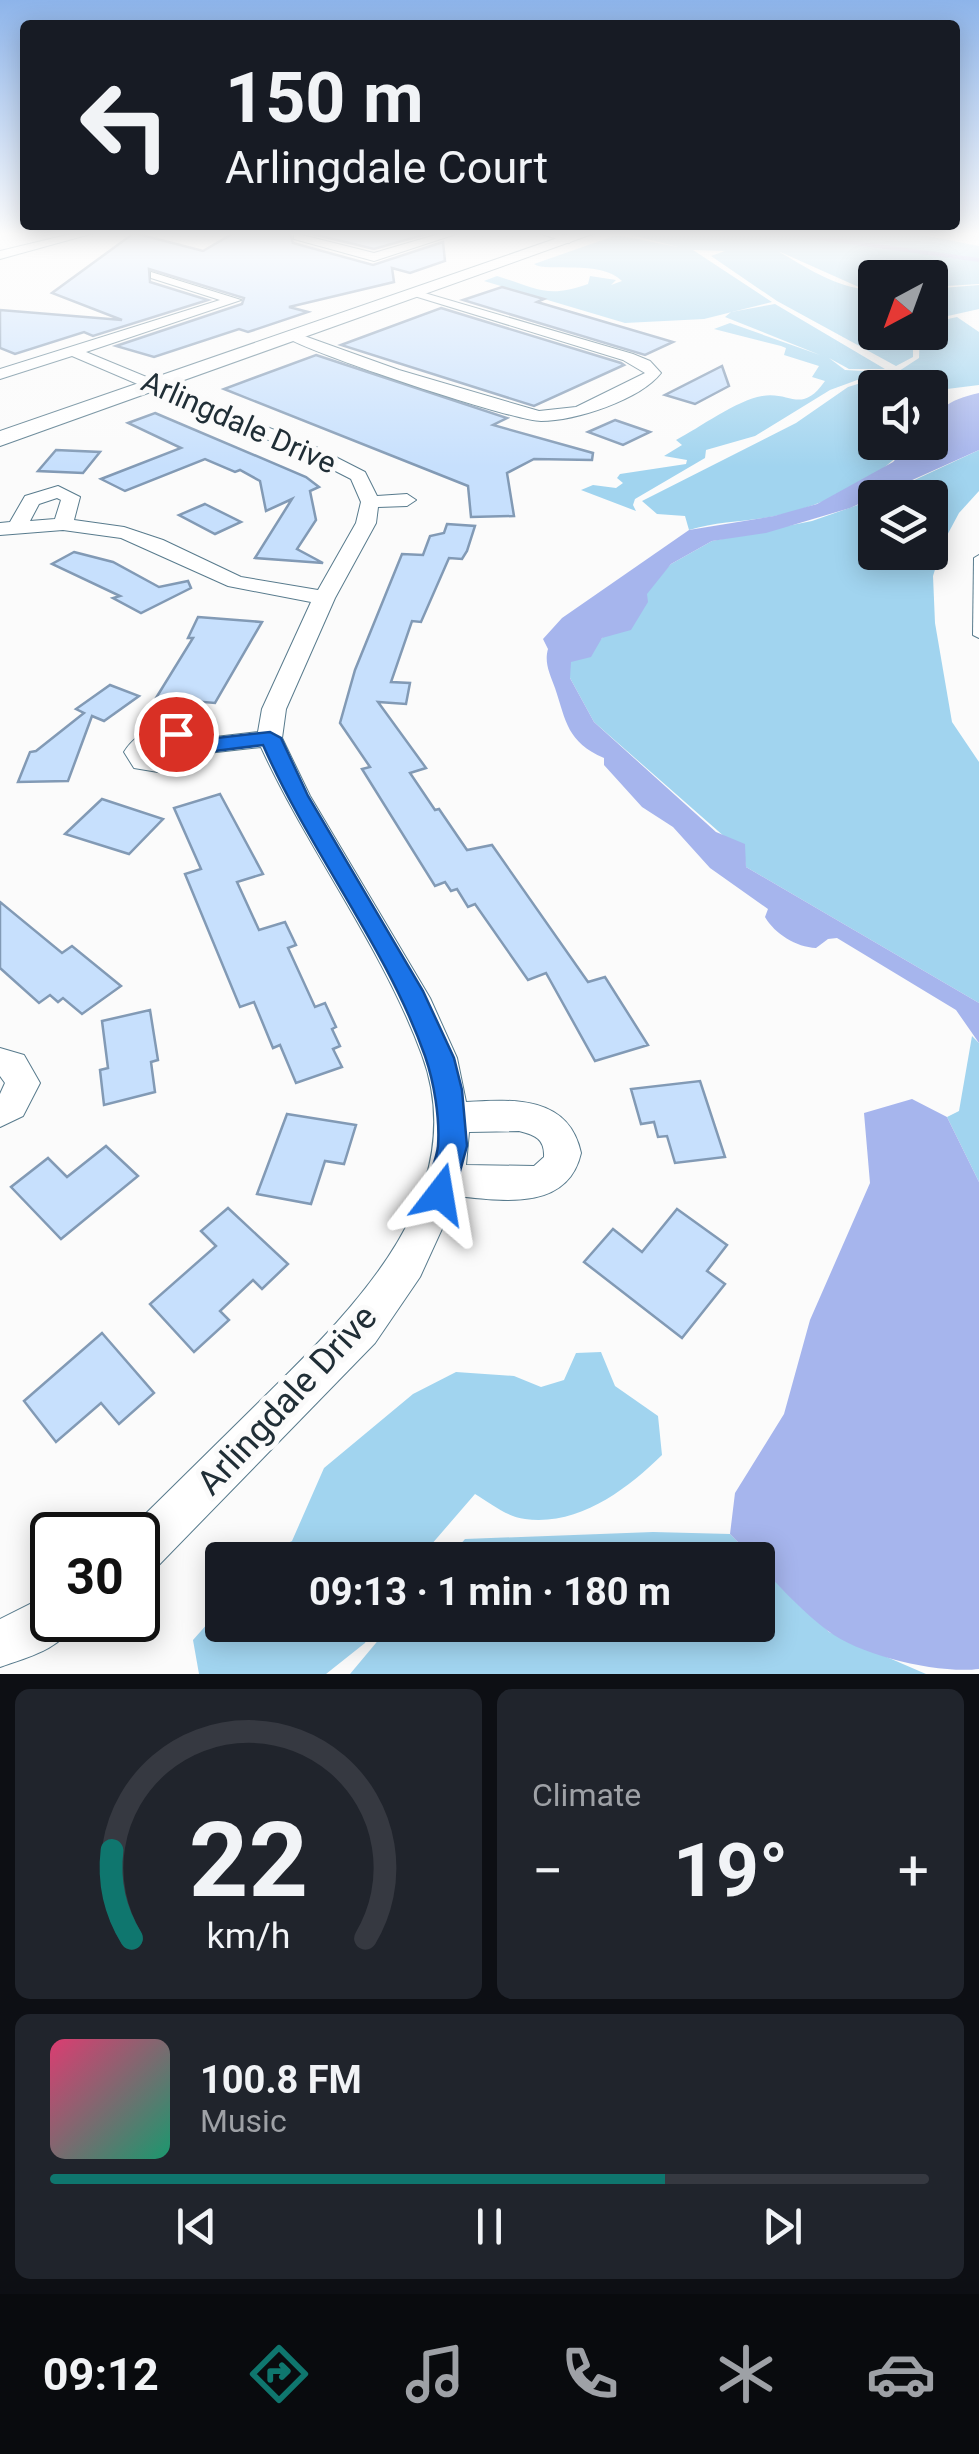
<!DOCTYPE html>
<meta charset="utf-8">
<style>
body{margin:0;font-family:Roboto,sans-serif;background:#20242c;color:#f1f3f6;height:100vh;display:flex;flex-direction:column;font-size:38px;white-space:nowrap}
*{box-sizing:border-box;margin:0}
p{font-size:32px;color:#9ea1a6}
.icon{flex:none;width:55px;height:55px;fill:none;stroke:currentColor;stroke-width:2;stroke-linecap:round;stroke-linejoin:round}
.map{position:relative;height:1674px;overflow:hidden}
.side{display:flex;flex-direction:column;gap:15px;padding:15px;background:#0d0f14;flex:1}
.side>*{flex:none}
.top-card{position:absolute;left:20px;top:20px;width:940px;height:210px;border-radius:10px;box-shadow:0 5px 25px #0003;background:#171b24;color:#f1f3f6;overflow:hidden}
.needle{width:65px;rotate:221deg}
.tools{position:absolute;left:858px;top:260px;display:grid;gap:20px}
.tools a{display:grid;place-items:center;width:90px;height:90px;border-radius:10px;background:#171b24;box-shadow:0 5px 25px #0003;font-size:50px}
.speed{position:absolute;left:30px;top:1512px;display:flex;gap:20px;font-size:50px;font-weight:700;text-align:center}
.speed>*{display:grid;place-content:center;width:130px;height:130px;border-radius:50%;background:#171b24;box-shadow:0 5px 25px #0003;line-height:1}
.speed .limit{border:5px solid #111;border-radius:15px;background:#fff;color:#111}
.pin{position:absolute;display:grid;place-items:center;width:85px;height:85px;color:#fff;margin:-42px;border:5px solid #fff;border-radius:50%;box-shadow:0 2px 10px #0007}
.me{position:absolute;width:110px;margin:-55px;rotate:14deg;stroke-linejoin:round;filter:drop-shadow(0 0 8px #0008)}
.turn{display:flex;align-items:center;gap:35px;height:210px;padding:0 40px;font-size:45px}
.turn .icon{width:130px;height:130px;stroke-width:2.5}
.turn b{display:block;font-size:70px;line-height:85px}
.big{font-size:75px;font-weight:700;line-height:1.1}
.side .widget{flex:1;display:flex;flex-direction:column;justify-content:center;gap:15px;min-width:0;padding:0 35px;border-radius:15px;background:#20242c}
.side .dial{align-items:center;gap:0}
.dial svg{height:260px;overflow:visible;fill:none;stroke:#363941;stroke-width:7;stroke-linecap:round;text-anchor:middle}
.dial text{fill:#f1f3f6;stroke:none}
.song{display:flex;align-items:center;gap:30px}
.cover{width:120px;height:120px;border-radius:15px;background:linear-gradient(135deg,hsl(340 70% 55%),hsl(160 70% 35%))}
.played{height:10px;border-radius:5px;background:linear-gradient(90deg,#0f766e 70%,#363941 70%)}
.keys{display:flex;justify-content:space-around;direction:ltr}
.heat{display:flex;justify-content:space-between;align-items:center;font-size:55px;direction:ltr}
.side .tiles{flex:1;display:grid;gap:15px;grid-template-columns:1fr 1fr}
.widget:last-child{grid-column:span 2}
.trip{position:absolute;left:205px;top:1542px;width:570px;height:100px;border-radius:10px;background:#171b24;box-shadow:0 5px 25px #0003;font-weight:700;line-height:100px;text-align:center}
.dock{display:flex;height:160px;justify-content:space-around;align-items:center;background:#090b0e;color:#9ea1a6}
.dock .icon{width:70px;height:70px}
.dock .current{color:#0f766e}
.dock b{font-size:45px;color:#f1f3f6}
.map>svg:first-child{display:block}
</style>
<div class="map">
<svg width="979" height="1674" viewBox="0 0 979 1674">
<rect width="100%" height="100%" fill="#fbfbfb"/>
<g fill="#a1d4ef">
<path d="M636,233H913L979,246V284L930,287V278H875V289L861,288L778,251C807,268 840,290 875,290V332L913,333V357L896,366L777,301L711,256L725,251L693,250L772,302L704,319L625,323L484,281L497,276C536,288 547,299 588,284L590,276L616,280L611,285L622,281C600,259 547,273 534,264L617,235L678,247L632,235Z"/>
<polygon points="979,285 979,309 930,320 930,289"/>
<path d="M775,304L885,369H849L829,358L845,370L879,372L830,390L755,436L706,450L705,458L635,499L633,505L636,511L581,490L593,485L616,488L623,483L617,478L620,474L686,464L687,460L664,456L682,445L676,440C699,428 737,400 762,396C791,391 801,415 825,381L812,377L819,366L784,355L786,348L781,346L714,329L730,323L820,355L725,317L731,312Z"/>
<polygon points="957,317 979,332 979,385 931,391 899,371 919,358 920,333 930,332 930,323"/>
<path d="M893,373L915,387L875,388V442L891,443L872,451C886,454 897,443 911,443C876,481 826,505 775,516C746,522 717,521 689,530L685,516L657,514L642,501L796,423L848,387Z"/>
<polygon points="979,450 979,491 959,513 944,541 933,576 935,623 952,722 979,762 979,1003 746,867 744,855 726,838 594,722 570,678 570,662 602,638 671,564 712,541 812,521 875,499 875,552 930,552 930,498 878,497"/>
<polygon points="972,1036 979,1043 979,1182 947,1117 959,1111"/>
<path d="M601,1352L615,1386L658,1416L662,1455C626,1490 579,1526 525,1519C507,1517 490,1503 475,1494L418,1560H249L292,1541L324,1468L413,1394L456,1372L514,1376L541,1387L564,1380L576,1353Z"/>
<polygon points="653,1532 730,1534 756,1560 447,1560 465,1539"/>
<polygon points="758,1561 829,1632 926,1674 350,1674 391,1625 758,1625"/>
<polygon points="222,1592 222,1625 373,1625 365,1643 326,1674 199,1674 193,1640 217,1613"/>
</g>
<g fill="#a6b5ed">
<path d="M979,393V450L850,508L766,533L712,541L671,564L647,594L648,602L631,630L602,638L591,657L571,662L570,678L594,722L716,832L745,844L746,867L979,1003V1043L956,1010L837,938L828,939L816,948C796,947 775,934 765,917L768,909L710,868L673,827L642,807L604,765V758C567,742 566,721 555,688C550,674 544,663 548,649L543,639L562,618L689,530L774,516L817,504L893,462L911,443L930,442C930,409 949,400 979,393Z"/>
<path d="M912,1099L947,1117L979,1182V1669C939,1674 861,1656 828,1631C792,1604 761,1565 730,1534L735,1493L784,1414L810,1320L870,1183L864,1113Z"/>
</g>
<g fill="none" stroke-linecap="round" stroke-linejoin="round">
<polyline stroke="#a6b5ed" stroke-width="4" points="783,233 979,260"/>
</g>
<g fill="#c7e0fd" stroke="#829ab5" stroke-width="2.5">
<polygon points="134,233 203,251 234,233 290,233 293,243 373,265 443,242 445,261 410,273 392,268 394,282 289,307 308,312 248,332 239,329 154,357 116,346 242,304 244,298 149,269 150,282 208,300 93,336 84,332 15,354 0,348 0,310 122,320 52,293"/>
<polygon points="308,233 430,233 374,249"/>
<polygon points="502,287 544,299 537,302 673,342 645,355 463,300"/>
<polygon points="441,308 621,363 624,365 534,406 341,345"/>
<polygon points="316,355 507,418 493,425 593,453 592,460 534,459 507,473 514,516 471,517 468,486 224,389"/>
<polygon points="722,366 729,386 695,404 665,395"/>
<polygon points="155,413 306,477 319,487 310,491 316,520 297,549 323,563 255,558 292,499 266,511 260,481 240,470 235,472 205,459 125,491 101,479 181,448 128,423"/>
<polygon points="615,420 650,432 623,445 588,432"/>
<polygon points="56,450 100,452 83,473 38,471"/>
<polygon points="205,504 241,522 215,534 179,515"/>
<polygon points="447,524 475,526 467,551 462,559 449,558 421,622 412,621 391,682 410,683 406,704 378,702 426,768 410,773 435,810 439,809 467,850 492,845 588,982 605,977 648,1045 595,1061 546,973 528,980 475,904 468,907 457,889 451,891 445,882 435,886 362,769 370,767 340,723 355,670 402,554 423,555 430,536 444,533"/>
<polygon points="74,552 113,562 159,587 188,581 191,588 141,613 113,598 120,596 52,564"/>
<polygon points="198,617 262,622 215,703 156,698 193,638 188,638"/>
<polygon points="110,685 139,696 104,721 92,716 68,781 18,782 30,752 36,751 84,713 76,709"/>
<polygon points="220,794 263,874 237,882 259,930 285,922 296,945 288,948 315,1007 325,1003 336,1027 332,1029 340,1046 333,1049 342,1067 296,1083 280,1045 273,1048 254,1002 240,1007 185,874 201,869 174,808"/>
<polygon points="102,799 163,819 129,854 65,834"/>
<polygon points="0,902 62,953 72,946 121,986 82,1014 63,998 58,1002 50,995 39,1003 0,968"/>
<polygon points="150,1010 158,1060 151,1062 155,1092 104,1105 100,1070 108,1068 102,1021"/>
<polygon points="700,1081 725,1157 675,1163 667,1136 658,1137 654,1122 641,1124 631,1089"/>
<polygon points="287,1114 356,1125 344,1164 325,1161 311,1204 257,1194"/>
<polygon points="106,1146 138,1176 61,1239 11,1187 48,1158 67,1177"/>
<polygon points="228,1208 288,1264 262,1289 253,1280 220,1311 229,1320 194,1352 150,1304 216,1246 201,1231"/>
<polygon points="677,1209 727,1245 707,1271 725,1284 682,1338 584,1262 613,1229 642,1252"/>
<polygon points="102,1333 154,1393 119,1424 101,1403 56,1442 24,1401"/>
</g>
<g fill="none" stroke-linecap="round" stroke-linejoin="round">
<defs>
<polygon id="service" points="979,555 979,638 973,635 974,558"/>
<g id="minor">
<polygon points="75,233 94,233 0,259 0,251"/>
<polygon points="294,233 374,253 442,233 459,233 374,261 294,239"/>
<polygon points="539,233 558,233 575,239 569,243"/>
<path d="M151,272L241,300L86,352L318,448L365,472L377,496L407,494L416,500L407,506L378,507L376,523L335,598L286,709L282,738L310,796L430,998L457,1058L466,1102C514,1099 569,1096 581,1153C568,1211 503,1201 457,1196L420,1277L375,1343L154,1570L138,1577V1535H124C169,1491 214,1446 259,1402C350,1312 474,1196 422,1055C382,946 309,852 261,747L199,754L186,767L164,773L134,768L124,752C141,726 164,724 193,732L198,739L258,732L262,709L311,602L228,586L121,538L63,530L0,535V523L10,522L25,496L58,486L80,497L74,520L124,527L163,540L241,577L318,590L356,523L361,502L351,479L306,456L72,356L0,379V369L220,300L151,278ZM57,498L61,500L55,519L30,521L39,504ZM175,742L178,748L165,757L152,756L150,752L163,742ZM519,1131C535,1135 545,1139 544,1157L534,1166L466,1165L469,1132Z"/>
<path d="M411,289L633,354L650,361L661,373C640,400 575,421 541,421C513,421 306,352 284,336L296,333L399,370L539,411L576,407L645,373L623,360L411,295Z"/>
<polygon points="0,1048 24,1055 40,1083 23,1116 0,1127 0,1094 5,1083 0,1076"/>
<path d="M52,1593V1620H75C63,1649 28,1657 0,1667V1619Z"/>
</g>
<polygon id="secondary" points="572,233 595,233 0,446 0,431"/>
</defs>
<use href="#service" stroke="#587b8d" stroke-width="2"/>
<use href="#minor" stroke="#587b8d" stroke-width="2"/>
<use href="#secondary" stroke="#587b8d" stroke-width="2"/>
<use href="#service" fill="#fff" fill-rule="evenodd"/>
<use href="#minor" fill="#fff" fill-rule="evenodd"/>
<use href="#secondary" fill="#fff" fill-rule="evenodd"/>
</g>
<linearGradient id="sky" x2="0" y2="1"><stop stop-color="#8db4ea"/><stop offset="0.5" stop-color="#fdfdfd"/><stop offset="1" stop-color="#fdfdfd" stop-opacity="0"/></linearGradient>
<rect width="979" height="467" fill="url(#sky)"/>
<path fill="#1a73e8" stroke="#114b97" stroke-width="2.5" d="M176,728L199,740L270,732L281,738L308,796L423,991L454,1058L462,1090L467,1146L451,1204L440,1208L430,1204C421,1185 436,1166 438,1146C440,1118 434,1082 425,1056C386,946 310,852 263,745L191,754L184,752L166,734Z"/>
<g text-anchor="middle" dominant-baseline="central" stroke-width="10" stroke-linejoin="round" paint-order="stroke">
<g font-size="30" fill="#202e36" stroke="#fbfbfb">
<text transform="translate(239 422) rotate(24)">Arlingdale Drive</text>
</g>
<g font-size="35" fill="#202e36" stroke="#fbfbfb">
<text transform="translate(287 1400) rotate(-47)">Arlingdale Drive</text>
</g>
</g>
</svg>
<div class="tools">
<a><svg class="needle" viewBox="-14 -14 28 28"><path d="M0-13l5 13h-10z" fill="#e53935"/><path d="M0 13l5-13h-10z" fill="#9ea1a6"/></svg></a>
<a><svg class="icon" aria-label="sound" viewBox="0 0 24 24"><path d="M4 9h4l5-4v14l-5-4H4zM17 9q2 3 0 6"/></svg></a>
<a><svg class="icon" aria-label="layers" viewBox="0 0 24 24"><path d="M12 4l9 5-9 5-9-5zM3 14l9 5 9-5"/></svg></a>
</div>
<div class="speed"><div class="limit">30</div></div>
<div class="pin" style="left:176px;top:734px;background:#d93025"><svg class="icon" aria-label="arrive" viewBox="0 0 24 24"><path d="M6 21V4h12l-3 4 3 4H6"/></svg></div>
<svg class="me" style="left:440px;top:1194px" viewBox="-20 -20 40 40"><path d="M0-17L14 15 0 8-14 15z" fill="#1a73e8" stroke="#fff" stroke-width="4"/></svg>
<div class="trip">09:13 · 1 min · 180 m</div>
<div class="top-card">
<div class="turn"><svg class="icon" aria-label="left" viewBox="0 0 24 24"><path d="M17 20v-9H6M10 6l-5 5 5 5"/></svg><div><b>150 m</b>Arlingdale Court</div></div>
</div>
</div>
<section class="side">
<div class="tiles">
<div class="widget dial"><svg viewBox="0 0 100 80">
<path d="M14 69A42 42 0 1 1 86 69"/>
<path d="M14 69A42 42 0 0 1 8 42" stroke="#0f766e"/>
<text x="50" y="56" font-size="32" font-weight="700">22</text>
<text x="50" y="72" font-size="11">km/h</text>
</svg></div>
<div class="widget"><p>Climate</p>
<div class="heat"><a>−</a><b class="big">19°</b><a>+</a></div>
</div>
<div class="widget">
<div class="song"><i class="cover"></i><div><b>100.8 FM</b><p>Music</p></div></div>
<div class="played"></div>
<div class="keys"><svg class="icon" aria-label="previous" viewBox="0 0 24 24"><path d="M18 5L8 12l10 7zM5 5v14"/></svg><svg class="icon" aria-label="pause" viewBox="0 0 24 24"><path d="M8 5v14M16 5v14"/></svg><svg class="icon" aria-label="next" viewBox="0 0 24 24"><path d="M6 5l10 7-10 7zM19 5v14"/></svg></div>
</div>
</div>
</section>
<nav class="dock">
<b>09:12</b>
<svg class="icon current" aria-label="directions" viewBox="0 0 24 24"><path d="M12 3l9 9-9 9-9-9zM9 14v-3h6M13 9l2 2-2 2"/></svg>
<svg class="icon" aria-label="music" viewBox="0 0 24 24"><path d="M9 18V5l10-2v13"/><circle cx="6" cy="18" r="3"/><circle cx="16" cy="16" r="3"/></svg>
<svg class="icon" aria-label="phone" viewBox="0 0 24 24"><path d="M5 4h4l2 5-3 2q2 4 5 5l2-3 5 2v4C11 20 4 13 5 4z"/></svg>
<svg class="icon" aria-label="climate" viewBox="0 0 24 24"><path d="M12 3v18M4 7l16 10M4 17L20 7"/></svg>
<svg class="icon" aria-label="car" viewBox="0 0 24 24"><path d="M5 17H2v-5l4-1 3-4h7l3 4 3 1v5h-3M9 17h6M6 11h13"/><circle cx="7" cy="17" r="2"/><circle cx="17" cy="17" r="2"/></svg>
</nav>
